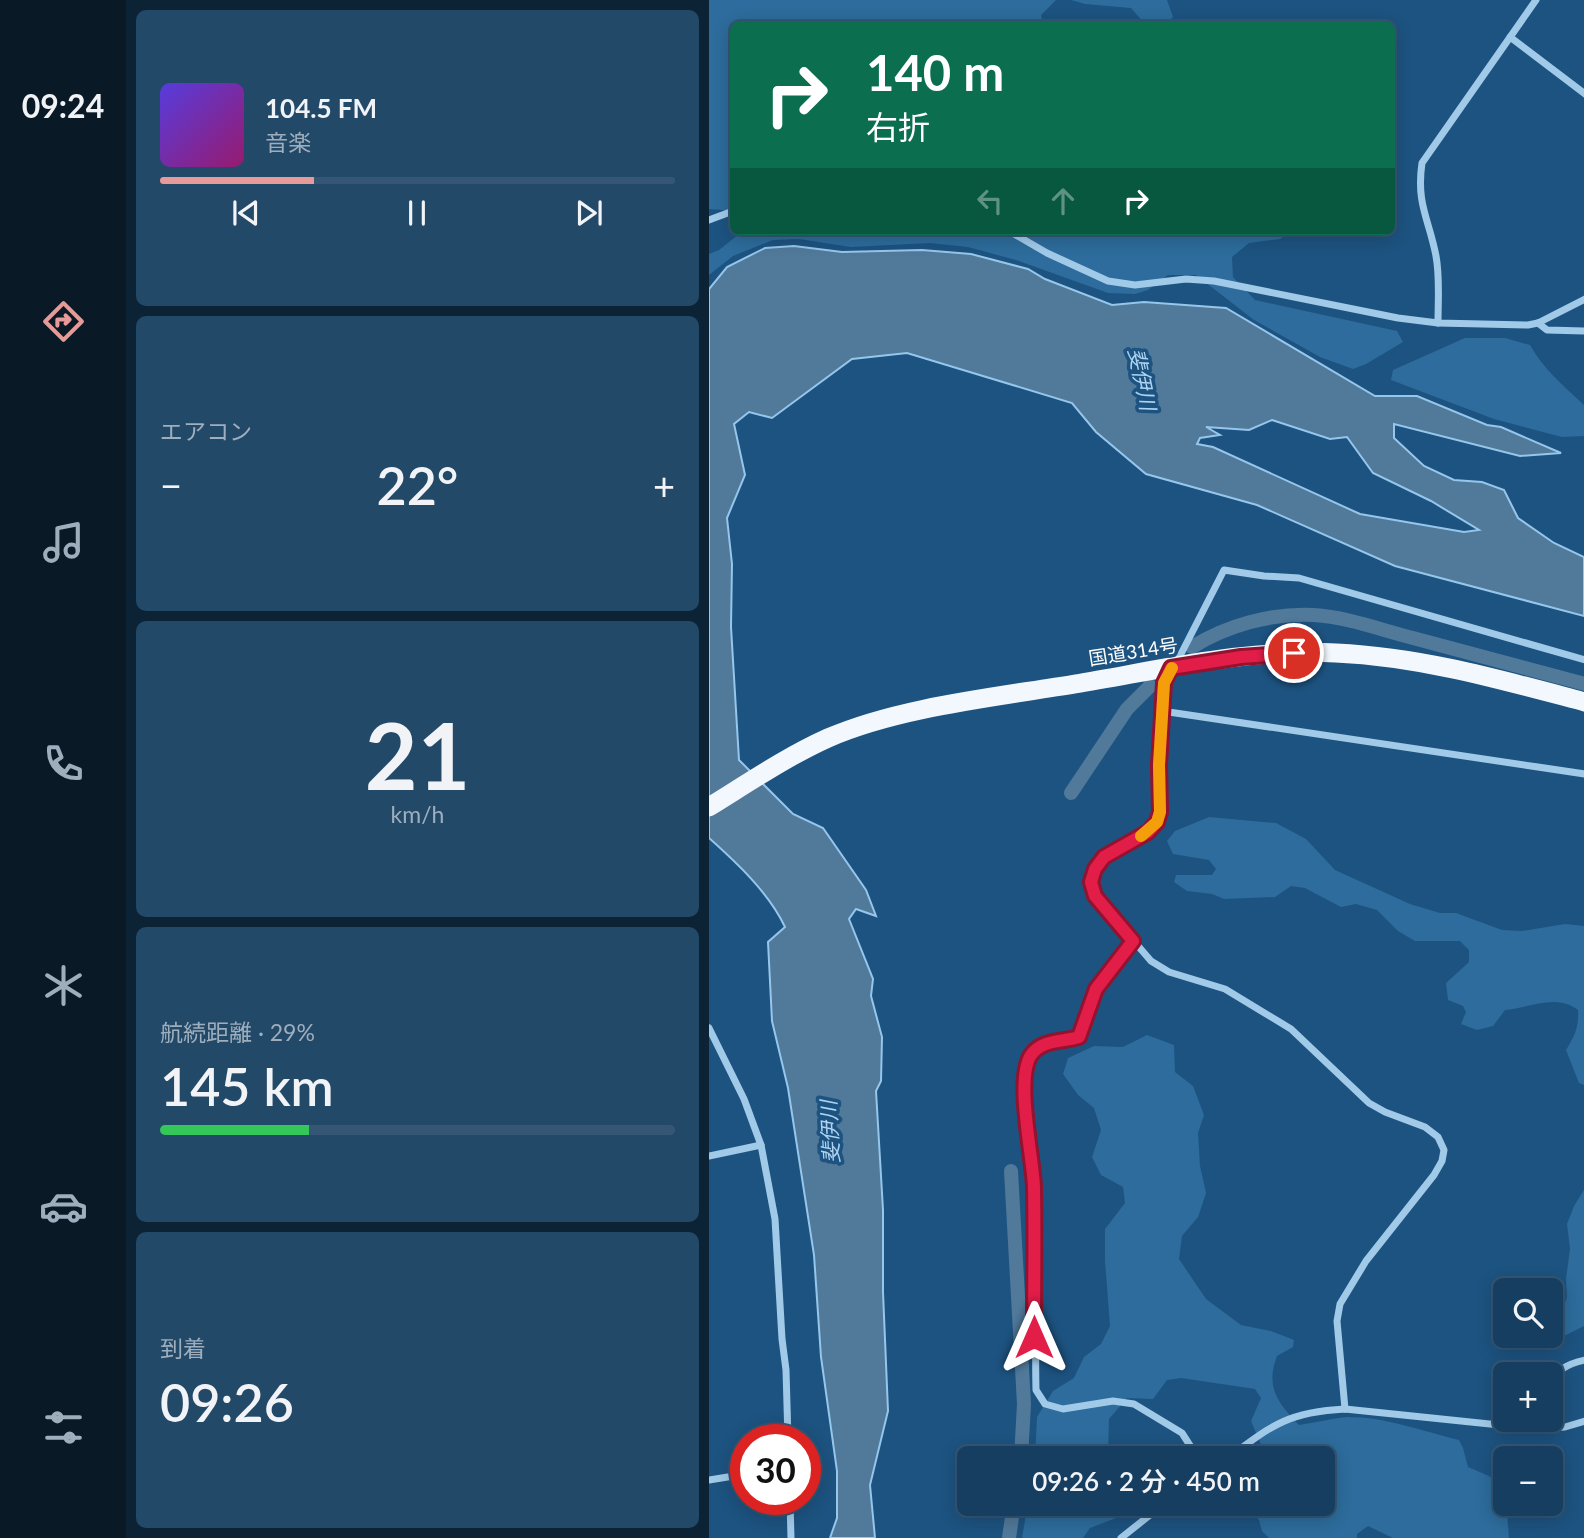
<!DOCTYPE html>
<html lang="ja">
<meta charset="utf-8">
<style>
body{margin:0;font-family:Lato,"Noto Sans JP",sans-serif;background:#234969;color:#f1f3f6;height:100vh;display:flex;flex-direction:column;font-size:26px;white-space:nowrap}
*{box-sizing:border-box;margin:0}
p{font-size:23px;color:#9eaebd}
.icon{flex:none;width:38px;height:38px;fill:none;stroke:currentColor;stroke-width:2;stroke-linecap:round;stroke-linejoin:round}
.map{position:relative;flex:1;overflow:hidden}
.panel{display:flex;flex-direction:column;gap:10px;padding:10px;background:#0c2235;width:583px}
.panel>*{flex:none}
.guide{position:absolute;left:21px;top:21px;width:665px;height:214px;border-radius:10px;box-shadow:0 4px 18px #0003,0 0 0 2px #355775;background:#0b6e4f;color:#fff;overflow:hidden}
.buttons{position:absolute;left:784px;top:1278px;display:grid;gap:14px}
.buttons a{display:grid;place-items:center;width:70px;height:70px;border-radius:10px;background:#163e60;box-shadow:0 4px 18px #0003,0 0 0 2px #355775;font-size:35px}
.speed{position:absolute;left:21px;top:1424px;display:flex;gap:14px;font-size:35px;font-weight:700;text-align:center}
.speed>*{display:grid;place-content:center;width:91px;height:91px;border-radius:50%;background:#163e60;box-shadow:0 4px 18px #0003,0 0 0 2px #355775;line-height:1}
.speed .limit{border:10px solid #d22;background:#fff;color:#111}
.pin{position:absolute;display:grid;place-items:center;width:60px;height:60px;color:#fff;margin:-30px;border:4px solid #fff;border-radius:50%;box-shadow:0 2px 7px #0007}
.me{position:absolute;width:77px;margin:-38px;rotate:0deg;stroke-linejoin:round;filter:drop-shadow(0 0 5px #0008)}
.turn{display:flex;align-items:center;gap:24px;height:147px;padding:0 21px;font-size:32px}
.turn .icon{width:91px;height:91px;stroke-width:2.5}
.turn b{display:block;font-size:49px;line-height:60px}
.lanes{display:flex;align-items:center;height:66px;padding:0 21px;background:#0003;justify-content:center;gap:35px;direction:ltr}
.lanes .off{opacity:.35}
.big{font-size:52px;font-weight:600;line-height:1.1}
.panel .widget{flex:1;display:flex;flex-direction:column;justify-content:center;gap:10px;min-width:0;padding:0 24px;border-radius:10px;background:#234969}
.panel .dial{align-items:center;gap:0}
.dial b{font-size:91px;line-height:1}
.song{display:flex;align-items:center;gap:21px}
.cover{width:84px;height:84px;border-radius:10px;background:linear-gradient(135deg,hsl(250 70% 55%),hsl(320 70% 35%))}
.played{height:7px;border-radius:4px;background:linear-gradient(90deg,#e69b98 30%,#355775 30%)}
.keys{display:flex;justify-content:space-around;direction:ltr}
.heat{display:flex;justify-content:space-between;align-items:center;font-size:38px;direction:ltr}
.charge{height:10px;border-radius:5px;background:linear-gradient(90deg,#34c759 29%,#355775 0)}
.trip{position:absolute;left:248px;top:1446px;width:378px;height:70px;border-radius:10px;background:#163e60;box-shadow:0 4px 18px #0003,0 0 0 2px #355775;font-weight:600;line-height:70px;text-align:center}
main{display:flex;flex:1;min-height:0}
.tab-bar{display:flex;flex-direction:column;width:126px;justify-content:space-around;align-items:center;background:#091926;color:#9eaebd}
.tab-bar .icon{width:49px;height:49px}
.tab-bar .active{color:#e69b98}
.tab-bar b{font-size:32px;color:#f1f3f6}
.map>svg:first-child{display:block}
</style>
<main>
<nav class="tab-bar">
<b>09:24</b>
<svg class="icon active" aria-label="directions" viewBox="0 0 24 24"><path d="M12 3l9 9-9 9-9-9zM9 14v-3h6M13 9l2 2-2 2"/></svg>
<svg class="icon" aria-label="music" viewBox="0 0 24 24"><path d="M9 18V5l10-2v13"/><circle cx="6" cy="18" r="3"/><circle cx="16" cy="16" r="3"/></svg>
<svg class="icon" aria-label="phone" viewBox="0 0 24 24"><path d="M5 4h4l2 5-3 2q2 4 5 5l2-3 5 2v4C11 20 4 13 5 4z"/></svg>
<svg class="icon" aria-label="climate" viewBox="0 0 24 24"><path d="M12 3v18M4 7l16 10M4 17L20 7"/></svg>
<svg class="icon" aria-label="car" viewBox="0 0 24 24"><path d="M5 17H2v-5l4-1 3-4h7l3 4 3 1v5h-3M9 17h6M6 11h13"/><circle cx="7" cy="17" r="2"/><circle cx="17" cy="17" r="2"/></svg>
<svg class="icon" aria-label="filters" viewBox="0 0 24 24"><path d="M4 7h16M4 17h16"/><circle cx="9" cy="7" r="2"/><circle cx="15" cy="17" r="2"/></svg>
</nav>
<section class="panel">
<div class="widget">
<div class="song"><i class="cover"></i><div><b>104.5 FM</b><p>音楽</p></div></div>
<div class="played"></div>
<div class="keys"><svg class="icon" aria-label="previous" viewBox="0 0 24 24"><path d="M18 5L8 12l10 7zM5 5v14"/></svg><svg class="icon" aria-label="pause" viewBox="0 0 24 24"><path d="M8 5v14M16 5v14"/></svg><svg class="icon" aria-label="next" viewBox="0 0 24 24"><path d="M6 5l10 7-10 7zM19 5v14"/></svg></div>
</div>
<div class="widget"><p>エアコン</p>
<div class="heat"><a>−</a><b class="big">22°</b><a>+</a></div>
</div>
<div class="widget dial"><b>21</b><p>km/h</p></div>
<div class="widget"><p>航続距離 · 29%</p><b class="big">145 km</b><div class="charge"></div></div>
<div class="widget"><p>到着</p><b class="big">09:26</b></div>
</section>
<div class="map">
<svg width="876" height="1538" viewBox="0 0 876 1538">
<rect width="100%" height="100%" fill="#1d5380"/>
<g fill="#2d6c9c">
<polygon points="0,0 347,0 332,15 334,24 24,24 24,217 14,210 0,209"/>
<polygon points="362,0 458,0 464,17 457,24 436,24 422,8 376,4"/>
<polygon points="34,231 583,231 571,239 540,243 523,257 524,277 546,300 688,331 694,342 657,364 644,369 611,357 545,320 487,275 459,275 439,290 426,294 399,293 307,260 259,247 221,243 142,247 90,239 64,240 24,256 0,275 0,254 10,250"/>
<path d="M756,338H796L821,345C835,370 855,386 875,405V436L853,437L785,419L682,380L684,370Z"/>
<path d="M500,817L567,823L597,839L626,870L701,904L731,913H747L793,930L813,931L856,924L875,926V1085L870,1083L857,1050C866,1036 870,1026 869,1010C847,993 820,1008 796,1010L784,1026L768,1030L752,1024L757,1012L754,1006L739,1000L737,983L760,962V950L751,941H706L689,931L668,910L647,904L632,907L596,888L582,886L566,897L515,899L503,894L478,891L465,882L467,875H503L507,869L500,860L464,854L458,841L466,831Z"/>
<path d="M438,1035L465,1045L466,1072L484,1086L495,1115L489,1133L491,1166L497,1193L489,1217L473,1236L470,1259L497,1299L532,1325L562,1331L585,1340L584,1347L568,1356C556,1387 569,1403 590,1425C606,1423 623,1418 639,1417C677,1417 713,1431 750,1440L754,1448L759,1467L780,1476L796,1489L800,1538H684L659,1526L648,1534V1538H560L553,1531L550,1520L536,1503H614V1458H544L553,1447L542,1421L552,1398L546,1389L472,1378L458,1380L444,1399L418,1398L400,1419L399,1454L403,1458H326L328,1417L344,1391L365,1378L375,1357L392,1344L401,1326L396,1261V1229L416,1203L414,1187L392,1175L383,1157L392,1130L385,1108L369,1095L354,1074L359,1058L385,1046L414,1047Z"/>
<polygon points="875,1190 875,1326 829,1349 818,1346 816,1335 842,1335 842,1311 854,1309 858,1297 857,1279 861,1249 858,1224 865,1206"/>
<polygon points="319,1503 430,1503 425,1511 381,1528 374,1538 313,1538"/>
</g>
<path fill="#51799a" stroke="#95c6eb" stroke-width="2" fill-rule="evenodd" d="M85,246L133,252L213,250L262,254L319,269L336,279L403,305L435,302L517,308L666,396H708L778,425L792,427L852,453L811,456L685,424V438L715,466L745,480L773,482L795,490L809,518L845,543L875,557V616L686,566L548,505L437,474L387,432L363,403L198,353L143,359L63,418L40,412L25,424L36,475L18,518L23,564L22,627L30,760L84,814L114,828L157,890L167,916L147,909L140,919L164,979L162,996L173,1037L172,1081L167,1091L174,1210V1292L179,1411L161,1485L166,1538H121L128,1518V1471L112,1357L105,1255L79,1088L63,1021L59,942L76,927C60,893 28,863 0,838V289L18,267L56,248ZM563,420L621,439L638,437L664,473L722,501L770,530L755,532L651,514L504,447L488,444L491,438L511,435L497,427L540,430Z"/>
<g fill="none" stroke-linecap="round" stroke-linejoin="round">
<g stroke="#51799a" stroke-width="14">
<path d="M483,647C519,625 562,613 605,615C638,617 672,630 704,638C761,653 818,669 876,684"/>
<polyline points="362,793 418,709 441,686"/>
<polyline points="302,1171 315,1404 312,1458"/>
<polyline points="300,1538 305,1503"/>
</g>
<g stroke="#a1cae9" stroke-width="7">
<polyline points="801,37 876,94"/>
<polyline points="0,220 24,211"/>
<polyline points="300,231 338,253 399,281 426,285 477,279 505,281 689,318 729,323 819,325 829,323 876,299"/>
<path d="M729,323C729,300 731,277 727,256C720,219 707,204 713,163L827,0"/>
<polyline points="829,323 838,330 876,331"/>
<polyline points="453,711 876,774"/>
<path d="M424,941L388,989L370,1037C354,1043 333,1039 322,1055C311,1072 317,1129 320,1150C332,1226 325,1312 327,1390L336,1404L354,1409L404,1401L425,1404L473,1433L489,1458"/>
<polyline points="0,1028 35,1099 52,1145 66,1219 73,1339 77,1370 79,1440"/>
<polyline points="0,1156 52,1145"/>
<path d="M842,1386C848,1369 858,1364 876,1360"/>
<polyline points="636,1409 628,1321 631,1304 657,1261 725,1175 733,1161 735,1150 729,1137 716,1127 676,1112 660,1103 582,1029 516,989 460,972 442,961 386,896 382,882 386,869 395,857 439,832 448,823 451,812 450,765 455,683 472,654 515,570 555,576 590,578 876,660"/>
<path d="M519,1458C563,1425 579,1412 636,1409L828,1429L856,1427L876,1421"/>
<polyline points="0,1480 37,1474"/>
<polyline points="81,1500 82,1538"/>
<polyline points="412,1538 456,1503"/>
</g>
<path stroke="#f2f8fe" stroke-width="19" d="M0,807C39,783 77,757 119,738C190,707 288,697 366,684C451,670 540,648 627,653C713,657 793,680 876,702"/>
</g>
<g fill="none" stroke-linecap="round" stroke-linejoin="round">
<defs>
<path id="route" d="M325,1337C325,1287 326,1237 325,1187C324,1157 306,1079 322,1055C333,1039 354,1042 370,1037L387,989L424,941L386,896L382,882L386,869L395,857L439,832L448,822L451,812L450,765L455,683L462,668L532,657L585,653"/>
</defs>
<use href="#route" stroke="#92132f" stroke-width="18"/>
<use href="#route" stroke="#e11d48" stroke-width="12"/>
<polyline stroke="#f59e0b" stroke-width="12" points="432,836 448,822 451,812 450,765 455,683 463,668"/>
</g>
<g text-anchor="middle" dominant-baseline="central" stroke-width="7" stroke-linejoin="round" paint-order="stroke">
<g font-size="19" fill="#fff" stroke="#1d5380">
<text transform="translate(424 651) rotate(-9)">国道314号</text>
</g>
<g font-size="21" font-style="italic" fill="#add3f0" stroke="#1d5380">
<text transform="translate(434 379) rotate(78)">斐伊川</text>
<text transform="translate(120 1132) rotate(-93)">斐伊川</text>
</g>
</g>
</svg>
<div class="buttons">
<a><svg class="icon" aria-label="search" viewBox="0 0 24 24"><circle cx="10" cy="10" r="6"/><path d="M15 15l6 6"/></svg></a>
<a>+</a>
<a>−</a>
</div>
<div class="speed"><div class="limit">30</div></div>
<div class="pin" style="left:585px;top:653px;background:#d93025"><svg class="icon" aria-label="arrive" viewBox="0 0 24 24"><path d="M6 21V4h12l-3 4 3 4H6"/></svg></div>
<svg class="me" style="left:325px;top:1337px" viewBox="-20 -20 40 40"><path d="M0-17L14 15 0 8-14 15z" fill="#e11d48" stroke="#fff" stroke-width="4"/></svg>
<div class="trip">09:26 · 2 分 · 450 m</div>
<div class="guide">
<div class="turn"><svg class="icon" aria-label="right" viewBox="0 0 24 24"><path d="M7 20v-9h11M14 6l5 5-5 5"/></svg><div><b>140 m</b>右折</div></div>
<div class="lanes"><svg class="icon off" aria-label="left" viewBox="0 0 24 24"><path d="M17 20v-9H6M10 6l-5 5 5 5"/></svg><svg class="icon off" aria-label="ahead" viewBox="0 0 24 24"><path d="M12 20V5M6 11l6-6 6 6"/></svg><svg class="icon" aria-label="right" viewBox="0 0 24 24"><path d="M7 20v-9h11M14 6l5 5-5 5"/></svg></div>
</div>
</div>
</main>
